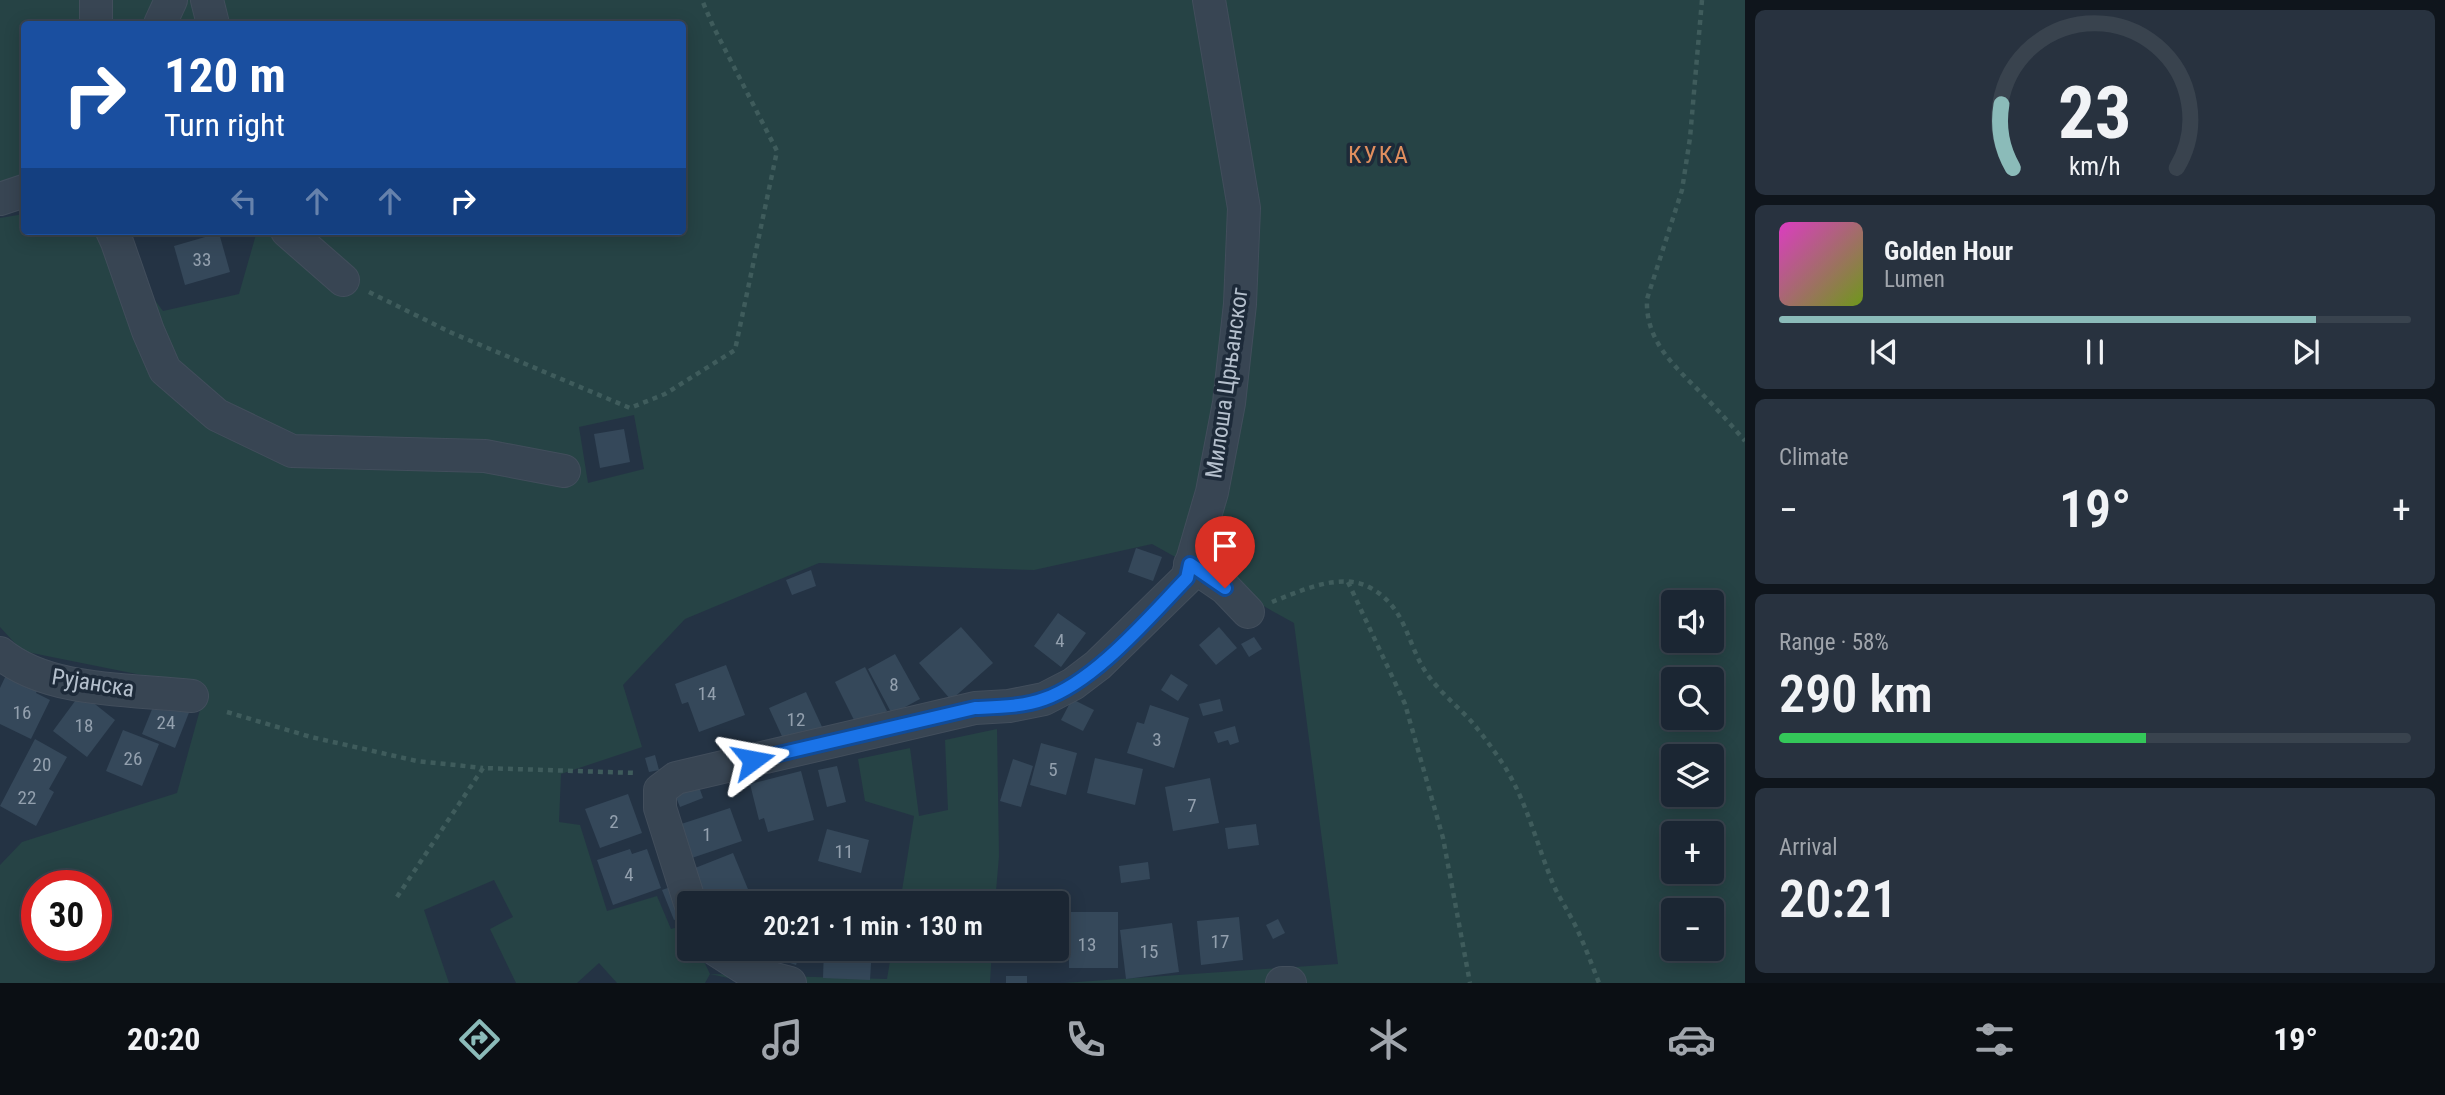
<!DOCTYPE html>
<meta charset="utf-8">
<style>
body{margin:0;font-family:"Roboto Condensed",sans-serif;background:#28323f;color:#f1f3f6;height:100vh;display:flex;flex-direction:column;font-size:26px;white-space:nowrap}
*{box-sizing:border-box;margin:0}
p{font-size:23px;color:#a0a5ac}
.icon{flex:none;width:38px;height:38px;fill:none;stroke:currentColor;stroke-width:2;stroke-linecap:round;stroke-linejoin:round}
.map{position:relative;flex:1;overflow:hidden}
.sheet{display:flex;flex-direction:column;gap:10px;padding:10px;background:#0f151c;width:700px}
.sheet>*{flex:none}
.hud{position:absolute;left:21px;top:21px;width:665px;height:214px;border-radius:7px;box-shadow:0 4px 18px #0003,0 0 0 2px #39434e;background:#1a4fa0;color:#fff;overflow:hidden}
.controls{position:absolute;left:1661px;top:590px;display:grid;gap:14px}
.controls a{display:grid;place-items:center;width:63px;height:63px;border-radius:7px;background:#1b2633;box-shadow:0 4px 18px #0003,0 0 0 2px #39434e;font-size:35px}
.speed{position:absolute;left:21px;top:870px;display:flex;gap:14px;font-size:35px;font-weight:700;text-align:center}
.speed>*{display:grid;place-content:center;width:91px;height:91px;border-radius:50%;background:#1b2633;box-shadow:0 4px 18px #0003,0 0 0 2px #39434e;line-height:1}
.speed .limit{border:10px solid #d22;background:#fff;color:#111}
.pin{position:absolute;display:grid;place-items:center;width:60px;height:60px;color:#fff;margin:-72px -30px;border-radius:50% 50% 50% 0;rotate:-45deg;box-shadow:0 0 7px #0007}
.pin .icon{rotate:45deg}
.me{position:absolute;width:77px;margin:-38px;rotate:77deg;stroke-linejoin:round;filter:drop-shadow(0 0 5px #0008)}
.turn{display:flex;align-items:center;gap:24px;height:147px;padding:0 28px;font-size:32px}
.turn .icon{width:91px;height:91px;stroke-width:2.5}
.turn b{display:block;font-size:49px;line-height:60px}
.lanes{display:flex;align-items:center;height:66px;padding:0 28px;background:#0003;justify-content:center;gap:35px;direction:ltr}
.lanes .off{opacity:.35}
.big{font-size:52px;font-weight:600;line-height:1.1}
.sheet .card{flex:1;display:flex;flex-direction:column;justify-content:center;gap:10px;min-width:0;padding:0 24px;border-radius:10px;background:#28323f}
.sheet .dial{align-items:center;gap:0}
.dial svg{height:182px;overflow:visible;fill:none;stroke:#39434e;stroke-width:7;stroke-linecap:round;text-anchor:middle}
.dial text{fill:#f1f3f6;stroke:none}
.song{display:flex;align-items:center;gap:21px}
.cover{width:84px;height:84px;border-radius:10px;background:linear-gradient(135deg,hsl(310 70% 55%),hsl(80 70% 35%))}
.played{height:7px;border-radius:4px;background:linear-gradient(90deg,#8bbbb9 85%,#39434e 85%)}
.keys{display:flex;justify-content:space-around;direction:ltr}
.heat{display:flex;justify-content:space-between;align-items:center;font-size:38px;direction:ltr}
.charge{height:10px;border-radius:5px;background:linear-gradient(90deg,#34c759 58%,#39434e 0)}
.trip{position:absolute;left:677px;top:891px;width:392px;height:70px;border-radius:7px;background:#1b2633;box-shadow:0 4px 18px #0003,0 0 0 2px #39434e;font-weight:600;line-height:70px;text-align:center}
.tab-bar{display:flex;height:112px;justify-content:space-around;align-items:center;background:#0b0f14;color:#a0a5ac}
.tab-bar .icon{width:49px;height:49px}
.tab-bar .active{color:#8bbbb9}
.tab-bar b{font-size:32px;color:#f1f3f6}
main{display:flex;flex:1;min-height:0}
.map>svg:first-child{display:block}
</style>
<main>
<div class="map">
<svg width="1745" height="983" viewBox="0 0 1745 983">
<rect width="100%" height="100%" fill="#243344"/>
<g fill="#264345" fill-rule="evenodd">
<polygon points="0,0 89,0 90,24 24,24 24,181 0,189"/>
<path d="M110,0H1745V983H1063L1338,964L1294,623L1152,544L1034,570L819,563L685,619L623,685L642,747L561,774L559,822L580,825L607,911L657,896L671,929L688,924L690,948L698,949L710,974L887,979L892,949H992L990,983H751L710,974L705,983H617L599,963L577,983H516L490,929L513,917L494,880L424,910L449,983H0V865L22,842L177,793L206,688L22,651L0,627V218L24,214V231H102L163,311L239,294L257,231H682V24H112ZM634,415L644,469L588,483L579,427ZM1673,602H1712V640H1673ZM1673,679H1712V718H1673ZM1673,756H1712V794H1673ZM1673,833H1712V872H1673ZM37,886H96V945H37ZM1673,910H1712V948H1673Z"/>
<polygon points="997,729 999,856 995,903 900,903 914,816 865,801 858,759 910,748 919,816 948,810 945,740"/>
</g>
<g fill="#35485a">
<polygon points="219,233 230,272 185,285 174,246"/>
<polygon points="624,429 630,462 600,468 594,434"/>
<polygon points="1136,548 1162,557 1153,581 1128,572"/>
<polygon points="811,570 816,586 792,595 786,580"/>
<polygon points="1058,613 1086,633 1061,667 1034,646"/>
<polygon points="961,627 993,663 951,700 919,663"/>
<polygon points="1219,627 1237,648 1216,665 1199,645"/>
<polygon points="1254,637 1262,649 1249,657 1241,644"/>
<polygon points="895,654 920,699 892,714 868,669"/>
<polygon points="726,665 745,715 699,732 688,702 682,704 675,684"/>
<polygon points="865,667 887,711 857,726 835,682"/>
<polygon points="8,671 39,686 36,693 50,700 31,739 0,724 0,688"/>
<polygon points="1171,674 1188,685 1178,701 1161,690"/>
<polygon points="806,692 823,729 786,745 769,708"/>
<polygon points="81,693 115,720 87,757 53,731"/>
<polygon points="157,697 190,710 175,748 142,734"/>
<polygon points="1072,699 1094,710 1083,731 1061,720"/>
<polygon points="1220,699 1223,711 1203,716 1199,704"/>
<polygon points="1150,705 1189,718 1174,768 1127,753 1137,722 1144,724"/>
<polygon points="1235,726 1239,742 1230,745 1228,740 1218,743 1214,732"/>
<polygon points="123,730 159,744 142,786 106,771"/>
<polygon points="35,739 67,757 49,789 54,792 36,826 0,806"/>
<polygon points="1041,743 1077,753 1066,795 1030,785"/>
<polygon points="655,755 659,770 649,772 645,758"/>
<polygon points="1095,758 1143,769 1135,805 1087,793"/>
<polygon points="1013,759 1033,766 1021,807 1000,801"/>
<polygon points="837,766 846,802 827,807 818,770"/>
<polygon points="801,771 814,820 768,832 764,818 759,820 750,784"/>
<polygon points="1210,778 1219,823 1173,831 1165,787"/>
<polygon points="698,784 703,798 680,807 674,792"/>
<polygon points="628,794 642,833 600,848 585,809"/>
<polygon points="730,808 742,841 683,861 672,827"/>
<polygon points="1256,824 1259,845 1228,849 1225,828"/>
<polygon points="827,829 869,840 861,873 818,861"/>
<polygon points="630,849 632,854 647,849 661,888 613,905 597,860"/>
<polygon points="733,853 750,894 727,903 703,903 690,870"/>
<polygon points="1148,862 1150,879 1121,883 1119,866"/>
<polygon points="676,885 688,915 674,920 662,890"/>
<polygon points="1048,896 1049,903 1007,903 1007,898"/>
<polygon points="1066,912 1118,912 1118,968 1069,968 1069,950 1057,950 1057,938 1067,938"/>
<polygon points="1239,917 1243,960 1201,965 1197,921"/>
<polygon points="1278,919 1285,933 1273,939 1266,925"/>
<polygon points="1172,923 1179,972 1126,979 1120,930"/>
<polygon points="761,948 802,948 796,965 760,953"/>
<polygon points="824,948 872,948 870,980 823,978"/>
<rect x="1006" y="976" width="21" height="7"/>
</g>
<g fill="none" stroke-linecap="round" stroke-linejoin="round">
<defs>
<g id="minor">
<polyline points="96,0 96,24"/>
<polyline points="207,0 213,24"/>
<polyline points="160,24 171,0"/>
<polyline points="0,199 24,191"/>
<polyline points="112,231 117,242 148,331 165,370 217,415 292,451 485,456 564,471"/>
<polyline points="287,231 343,280"/>
<polyline points="1190,564 1225,588 1248,612"/>
<path d="M0,653C48,693 131,689 192,696"/>
<polyline points="690,903 660,808 660,790 676,778 975,708 1009,706 1044,699 1073,684 1098,665 1187,578 1212,492 1229,403 1240,304 1244,208 1209,0"/>
<polyline points="713,948 752,973 790,983"/>
<polyline points="1282,983 1290,983"/>
</g>
</defs>
<use href="#minor" stroke="#424e5c" stroke-width="34"/>
<g stroke="#3f5c5c" stroke-width="4.5" stroke-dasharray="5 5" stroke-linecap="butt">
<path d="M1702,0L1690,138L1682,190L1647,299C1645,343 1677,368 1705,397C1719,411 1732,426 1745,441"/>
<polyline points="369,292 452,333 630,408 665,394 735,350 777,151 713,26 702,0"/>
<polyline points="1348,582 1405,704 1443,838 1470,983"/>
<path d="M1272,602C1300,591 1340,572 1369,587C1407,607 1406,643 1427,674C1439,691 1456,705 1471,721C1482,734 1493,749 1503,764C1527,801 1537,846 1554,886C1561,901 1570,914 1577,929C1585,946 1592,965 1599,983"/>
<polyline points="227,712 311,737 417,761 483,768"/>
<polyline points="397,897 483,768 637,773"/>
</g>
<use href="#minor" stroke="#384553" stroke-width="32"/>
</g>
<g fill="none" stroke-linecap="round" stroke-linejoin="round">
<defs>
<path id="route" d="M753,760L975,708C997,707 1022,707 1044,699C1096,681 1149,617 1187,578L1190,564L1225,588"/>
</defs>
<use href="#route" stroke="#114b97" stroke-width="18"/>
<use href="#route" stroke="#1a73e8" stroke-width="12"/>
</g>
<g text-anchor="middle" dominant-baseline="central" stroke-width="7" stroke-linejoin="round" paint-order="stroke">
<g font-size="19" fill="#93a0ae">
<text x="202" y="259">33</text>
<text x="1060" y="640">4</text>
<text x="894" y="684">8</text>
<text x="707" y="693">14</text>
<text x="22" y="712">16</text>
<text x="796" y="719">12</text>
<text x="166" y="722">24</text>
<text x="84" y="725">18</text>
<text x="1157" y="739">3</text>
<text x="133" y="758">26</text>
<text x="42" y="764">20</text>
<text x="1053" y="769">5</text>
<text x="27" y="797">22</text>
<text x="1192" y="805">7</text>
<text x="614" y="821">2</text>
<text x="707" y="834">1</text>
<text x="844" y="851">11</text>
<text x="629" y="874">4</text>
<text x="1220" y="941">17</text>
<text x="1087" y="944">13</text>
<text x="1149" y="951">15</text>
</g>
<g font-size="23" fill="#b5c0cd" stroke="#1d2a39">
<text transform="translate(1227 383) rotate(-82)">Милоша Црњанског</text>
<text transform="translate(93 683) rotate(9)">Рујанска</text>
</g>
<g font-size="24" letter-spacing="2" fill="#e08e5e" stroke="#1d2a39">
<text x="1379" y="155">КУКА</text>
</g>
</g>
</svg>
<div class="controls">
<a><svg class="icon" aria-label="sound" viewBox="0 0 24 24"><path d="M4 9h4l5-4v14l-5-4H4zM17 9q2 3 0 6"/></svg></a>
<a><svg class="icon" aria-label="search" viewBox="0 0 24 24"><circle cx="10" cy="10" r="6"/><path d="M15 15l6 6"/></svg></a>
<a><svg class="icon" aria-label="layers" viewBox="0 0 24 24"><path d="M12 4l9 5-9 5-9-5zM3 14l9 5 9-5"/></svg></a>
<a>+</a>
<a>−</a>
</div>
<div class="speed"><div class="limit">30</div></div>
<div class="pin" style="left:1225px;top:588px;background:#d93025"><svg class="icon" aria-label="arrive" viewBox="0 0 24 24"><path d="M6 21V4h12l-3 4 3 4H6"/></svg></div>
<svg class="me" style="left:753px;top:760px" viewBox="-20 -20 40 40"><path d="M0-17L14 15 0 8-14 15z" fill="#1a73e8" stroke="#fff" stroke-width="4"/></svg>
<div class="trip">20:21 · 1 min · 130 m</div>
<div class="hud">
<div class="turn"><svg class="icon" aria-label="right" viewBox="0 0 24 24"><path d="M7 20v-9h11M14 6l5 5-5 5"/></svg><div><b>120 m</b>Turn right</div></div>
<div class="lanes"><svg class="icon off" aria-label="left" viewBox="0 0 24 24"><path d="M17 20v-9H6M10 6l-5 5 5 5"/></svg><svg class="icon off" aria-label="ahead" viewBox="0 0 24 24"><path d="M12 20V5M6 11l6-6 6 6"/></svg><svg class="icon off" aria-label="ahead" viewBox="0 0 24 24"><path d="M12 20V5M6 11l6-6 6 6"/></svg><svg class="icon" aria-label="right" viewBox="0 0 24 24"><path d="M7 20v-9h11M14 6l5 5-5 5"/></svg></div>
</div>
</div>
<section class="sheet">
<div class="card dial"><svg viewBox="0 0 100 80">
<path d="M14 69A42 42 0 1 1 86 69"/>
<path d="M14 69A42 42 0 0 1 9 41" stroke="#8bbbb9"/>
<text x="50" y="56" font-size="32" font-weight="700">23</text>
<text x="50" y="72" font-size="11">km/h</text>
</svg></div>
<div class="card">
<div class="song"><i class="cover"></i><div><b>Golden Hour</b><p>Lumen</p></div></div>
<div class="played"></div>
<div class="keys"><svg class="icon" aria-label="previous" viewBox="0 0 24 24"><path d="M18 5L8 12l10 7zM5 5v14"/></svg><svg class="icon" aria-label="pause" viewBox="0 0 24 24"><path d="M8 5v14M16 5v14"/></svg><svg class="icon" aria-label="next" viewBox="0 0 24 24"><path d="M6 5l10 7-10 7zM19 5v14"/></svg></div>
</div>
<div class="card"><p>Climate</p>
<div class="heat"><a>−</a><b class="big">19°</b><a>+</a></div>
</div>
<div class="card"><p>Range · 58%</p><b class="big">290 km</b><div class="charge"></div></div>
<div class="card"><p>Arrival</p><b class="big">20:21</b></div>
</section>
</main>
<nav class="tab-bar">
<b>20:20</b>
<svg class="icon active" aria-label="directions" viewBox="0 0 24 24"><path d="M12 3l9 9-9 9-9-9zM9 14v-3h6M13 9l2 2-2 2"/></svg>
<svg class="icon" aria-label="music" viewBox="0 0 24 24"><path d="M9 18V5l10-2v13"/><circle cx="6" cy="18" r="3"/><circle cx="16" cy="16" r="3"/></svg>
<svg class="icon" aria-label="phone" viewBox="0 0 24 24"><path d="M5 4h4l2 5-3 2q2 4 5 5l2-3 5 2v4C11 20 4 13 5 4z"/></svg>
<svg class="icon" aria-label="climate" viewBox="0 0 24 24"><path d="M12 3v18M4 7l16 10M4 17L20 7"/></svg>
<svg class="icon" aria-label="car" viewBox="0 0 24 24"><path d="M5 17H2v-5l4-1 3-4h7l3 4 3 1v5h-3M9 17h6M6 11h13"/><circle cx="7" cy="17" r="2"/><circle cx="17" cy="17" r="2"/></svg>
<svg class="icon" aria-label="filters" viewBox="0 0 24 24"><path d="M4 7h16M4 17h16"/><circle cx="9" cy="7" r="2"/><circle cx="15" cy="17" r="2"/></svg>
<b>19°</b>
</nav>
